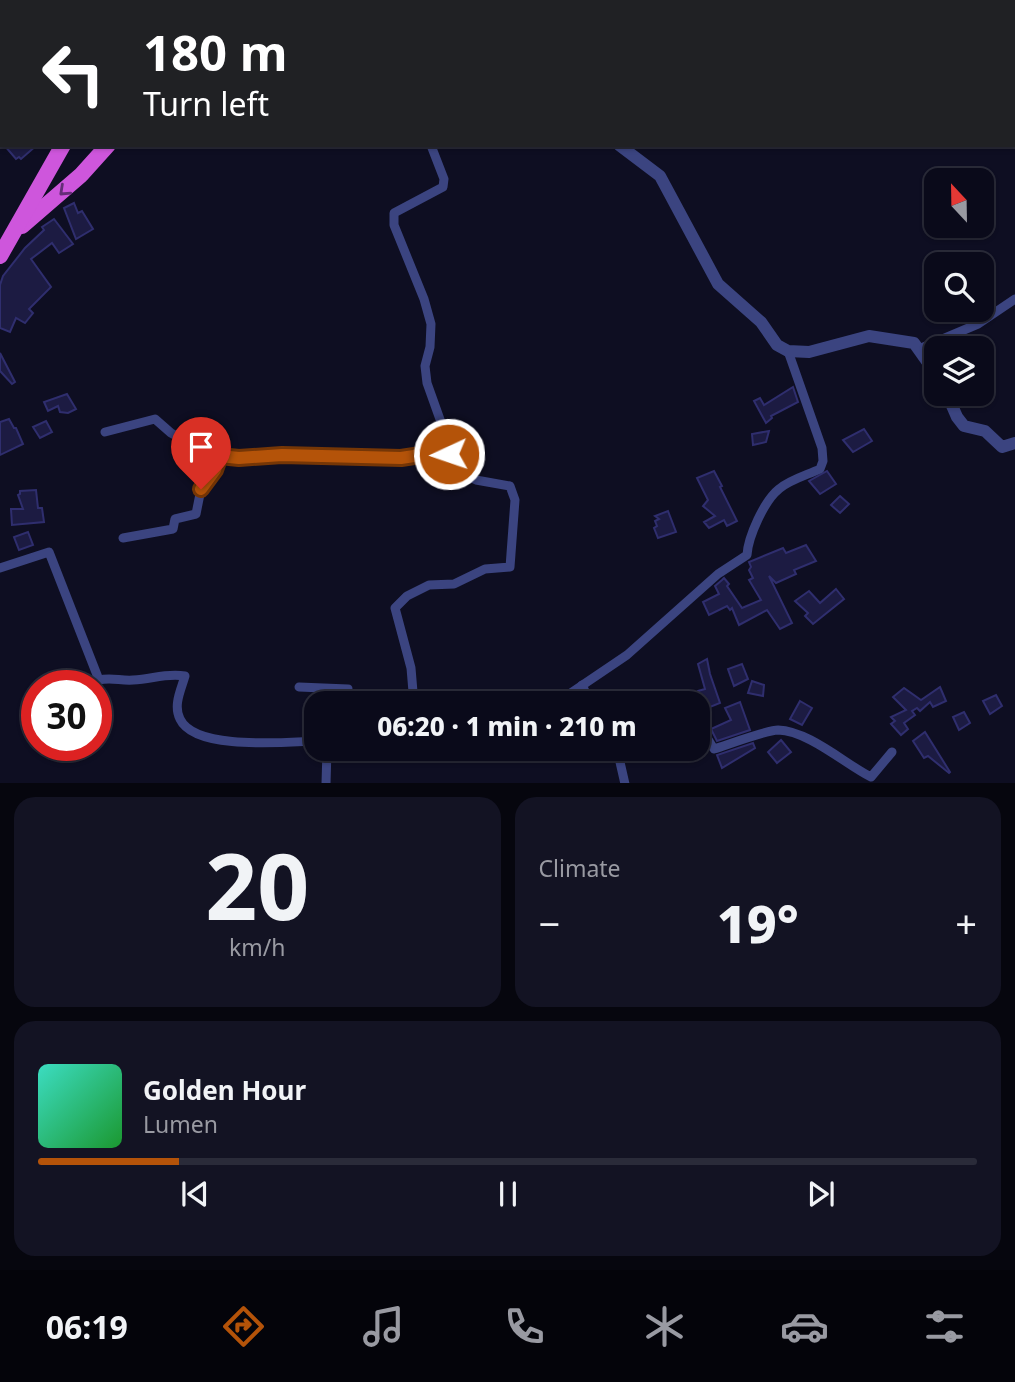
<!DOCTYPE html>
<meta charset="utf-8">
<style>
body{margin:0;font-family:"Noto Sans",sans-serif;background:#131323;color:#f1f3f6;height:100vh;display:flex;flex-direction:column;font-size:26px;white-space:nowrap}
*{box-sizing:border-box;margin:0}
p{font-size:23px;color:#999aa2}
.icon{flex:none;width:38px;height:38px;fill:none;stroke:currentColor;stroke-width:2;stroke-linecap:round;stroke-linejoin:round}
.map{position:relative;height:783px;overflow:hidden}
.side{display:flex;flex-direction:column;gap:14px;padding:14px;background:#06060e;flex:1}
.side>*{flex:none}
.top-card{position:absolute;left:0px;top:0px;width:1015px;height:147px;box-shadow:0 2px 5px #0004,0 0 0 2px #2a2b39;background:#202124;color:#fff;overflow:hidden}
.needle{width:46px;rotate:338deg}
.controls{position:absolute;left:924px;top:168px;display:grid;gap:14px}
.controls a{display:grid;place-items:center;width:70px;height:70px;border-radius:14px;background:#0a0a1a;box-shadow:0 2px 5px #0004,0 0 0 2px #2a2b39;font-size:35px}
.speed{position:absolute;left:21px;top:670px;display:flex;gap:14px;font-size:35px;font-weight:700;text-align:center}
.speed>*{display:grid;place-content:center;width:91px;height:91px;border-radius:50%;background:#0a0a1a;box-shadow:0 2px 5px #0004,0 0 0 2px #2a2b39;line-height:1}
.speed .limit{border:10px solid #d22;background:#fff;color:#111}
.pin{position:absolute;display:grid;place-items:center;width:60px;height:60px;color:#fff;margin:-72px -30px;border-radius:50% 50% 50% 0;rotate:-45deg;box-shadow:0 0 7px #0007}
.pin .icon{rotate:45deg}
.me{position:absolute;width:77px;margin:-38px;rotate:267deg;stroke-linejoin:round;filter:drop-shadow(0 0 5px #0008)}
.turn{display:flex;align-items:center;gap:24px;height:147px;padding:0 28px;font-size:32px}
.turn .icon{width:91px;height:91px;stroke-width:2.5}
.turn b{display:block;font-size:49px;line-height:60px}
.big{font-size:52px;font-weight:800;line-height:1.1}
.side .widget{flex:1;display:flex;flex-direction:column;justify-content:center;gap:10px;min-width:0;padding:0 24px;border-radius:21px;background:#131323}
.side .dial{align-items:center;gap:0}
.dial b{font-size:91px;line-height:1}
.song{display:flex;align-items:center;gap:21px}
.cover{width:84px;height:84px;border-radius:10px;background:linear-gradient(135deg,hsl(170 70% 55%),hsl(130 70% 35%))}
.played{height:7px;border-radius:4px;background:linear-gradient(90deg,#b45309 15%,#2a2b39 15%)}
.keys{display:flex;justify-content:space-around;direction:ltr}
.heat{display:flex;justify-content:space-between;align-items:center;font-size:38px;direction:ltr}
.side .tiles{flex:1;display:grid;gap:14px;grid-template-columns:1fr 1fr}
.widget:last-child{grid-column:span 2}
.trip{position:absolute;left:304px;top:691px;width:406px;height:70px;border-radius:21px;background:#0a0a1a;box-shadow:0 2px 5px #0004,0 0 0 2px #2a2b39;font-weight:800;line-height:70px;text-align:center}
.menu{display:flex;height:112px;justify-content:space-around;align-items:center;background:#04040a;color:#999aa2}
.menu .icon{width:49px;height:49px}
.menu .on{color:#b45309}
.menu b{font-size:32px;color:#f1f3f6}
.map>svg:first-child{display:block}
</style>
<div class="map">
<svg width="1015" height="784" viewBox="0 0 1015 784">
<rect width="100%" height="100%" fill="#0e0e22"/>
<g fill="#1c1b42" stroke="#2f2e6e" stroke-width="2">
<polygon points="4,145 37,145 21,159 19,157 16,159"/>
<polygon points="74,203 78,213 82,211 93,229 76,239 64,208"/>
<polygon points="54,219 73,244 59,253 52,243 31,259 51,287 29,309 33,313 25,323 16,318 10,332 0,328 0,285 3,276 25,248 44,230 42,227"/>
<polygon points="0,353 15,382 12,384 0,371"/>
<polygon points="793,387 798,402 771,416 772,418 766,423 754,401 760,398 764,405"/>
<polygon points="67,394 76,409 68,413 60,412 58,406 48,411 44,402"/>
<polygon points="9,419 14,428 16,428 23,444 0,455 0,422"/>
<polygon points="46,421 52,432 40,438 33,427"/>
<polygon points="864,429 872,441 853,452 843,440"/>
<polygon points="769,431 766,442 753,445 752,434"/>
<polygon points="714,471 722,486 720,487 737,521 727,526 724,520 709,528 704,522 715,516 703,506 708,500 697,478"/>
<polygon points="827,471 836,484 820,494 809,481"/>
<polygon points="36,490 38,508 42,508 44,522 12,525 11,509 23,509 18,495 20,494 20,491"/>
<polygon points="840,496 849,504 840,513 831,505"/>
<polygon points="668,511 676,532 658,538 654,528 657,526 655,521 659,519 655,516"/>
<polygon points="28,532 33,545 19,550 14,537"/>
<polygon points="806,545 816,561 794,570 796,574 776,583 769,576 792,623 780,629 767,610 739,625 732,608 730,610 727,606 709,615 703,602 719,594 715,586 722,580 724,578 729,584 727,586 742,608 761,600 749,580 753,578 749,570 751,567 749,562 783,548 786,553"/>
<polygon points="836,589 844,599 813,624 805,616 808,613 795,601 809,591 820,603"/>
<polygon points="707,659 710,674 720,703 705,709 698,691 705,689 698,664"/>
<polygon points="742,664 748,679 734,686 728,669"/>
<polygon points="752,681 764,685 763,696 748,693"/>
<polygon points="940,687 946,701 933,707 930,702 920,711 917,708 912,711 915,715 904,723 908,729 901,735 891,724 895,721 891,717 906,710 893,697 904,688 921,700"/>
<polygon points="996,695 1002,706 990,714 983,701"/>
<polygon points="800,701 812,708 802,725 790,719"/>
<polygon points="740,702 750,730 717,741 711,729 731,720 725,708"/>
<polygon points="964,712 970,723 959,730 953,717"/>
<polygon points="925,732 950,772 949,773 928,756 924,758 913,741"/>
<polygon points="781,740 791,752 777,763 768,752"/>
<polygon points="753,743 755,748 722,768 717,755"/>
</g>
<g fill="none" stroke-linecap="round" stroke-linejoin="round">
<polyline stroke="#3b4480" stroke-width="4.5" points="80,2 81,0"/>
<g stroke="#3b4480" stroke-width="9">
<polyline points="632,2 635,0"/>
<polyline points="919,349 978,324 1015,299"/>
<polyline points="105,432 155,419 171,433 204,451 238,458 282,455 401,458 448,451"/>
<polyline points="123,538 173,529 175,519 196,514 201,489 215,470 220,456"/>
<path d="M0,568L49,552L99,680C111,677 121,681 133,680C153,679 165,673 185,676C181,690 173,705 180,719C195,751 285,742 317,741"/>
<polyline points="582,685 591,704"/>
<polyline points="299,687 348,689 348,704"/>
<polyline points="414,704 411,668 395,608 407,596 429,585 454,584 485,569 510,567 515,500 510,486 476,480 461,473 452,461 448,451 447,439 427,383 425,366 430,347 431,324 424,299 394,225 394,213 443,187 444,179 432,148 433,145"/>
<path d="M552,704L559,701L627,655L718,574L747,555C748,537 764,501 779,489C789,480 807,475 820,469L823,461L822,448L788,351"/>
<path d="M698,723L714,749C727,745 767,730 778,730C809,731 845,764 871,777L892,752"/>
<polyline points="617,749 625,784"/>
<polyline points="326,784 327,749"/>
</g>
<g stroke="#3b4480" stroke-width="12">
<polyline points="339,0 341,2"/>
<polyline points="619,145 660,176 718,284 761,322 777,345 788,351 809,352 869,336 914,343 936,374"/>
<polyline points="947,394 957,417 964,426 985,431 1002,447 1015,443"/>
</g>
<g stroke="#ce56dc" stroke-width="16">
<polyline points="151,2 152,0"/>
<polyline points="175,2 176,0"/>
<polyline points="22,226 81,175 108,145"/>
<polyline points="0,256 63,145"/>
</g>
</g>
<defs><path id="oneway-chevron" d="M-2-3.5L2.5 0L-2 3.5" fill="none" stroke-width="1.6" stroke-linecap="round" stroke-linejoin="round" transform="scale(1.75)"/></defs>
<use stroke="#642e76" href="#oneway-chevron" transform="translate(64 191) rotate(137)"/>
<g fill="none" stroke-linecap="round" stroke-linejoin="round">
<defs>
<polyline id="route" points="201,489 215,470 220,456 239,458 282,455 401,458 447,451 449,454"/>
</defs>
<use href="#route" stroke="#753606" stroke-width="18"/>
<use href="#route" stroke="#b45309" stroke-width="12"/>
</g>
</svg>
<div class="controls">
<a><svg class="needle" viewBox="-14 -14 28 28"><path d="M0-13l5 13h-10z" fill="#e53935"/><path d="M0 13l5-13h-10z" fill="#999aa2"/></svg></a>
<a><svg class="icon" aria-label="search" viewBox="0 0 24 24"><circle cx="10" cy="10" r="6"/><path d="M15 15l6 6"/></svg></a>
<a><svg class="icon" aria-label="layers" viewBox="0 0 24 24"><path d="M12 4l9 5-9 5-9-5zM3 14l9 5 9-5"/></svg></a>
</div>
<div class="speed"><div class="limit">30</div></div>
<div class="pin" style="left:201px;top:489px;background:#d93025"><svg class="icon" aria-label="arrive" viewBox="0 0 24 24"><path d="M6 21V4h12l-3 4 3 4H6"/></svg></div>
<svg class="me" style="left:449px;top:454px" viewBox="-20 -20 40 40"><circle r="17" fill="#b45309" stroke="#fff" stroke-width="3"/><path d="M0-11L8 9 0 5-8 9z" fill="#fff"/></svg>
<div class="trip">06:20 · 1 min · 210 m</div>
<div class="top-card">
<div class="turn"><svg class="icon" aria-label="left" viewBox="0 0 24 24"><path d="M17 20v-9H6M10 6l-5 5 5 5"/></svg><div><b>180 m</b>Turn left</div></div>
</div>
</div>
<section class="side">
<div class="tiles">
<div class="widget dial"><b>20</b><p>km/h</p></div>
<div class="widget"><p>Climate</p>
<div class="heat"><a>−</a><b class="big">19°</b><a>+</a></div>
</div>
<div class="widget">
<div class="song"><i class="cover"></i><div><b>Golden Hour</b><p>Lumen</p></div></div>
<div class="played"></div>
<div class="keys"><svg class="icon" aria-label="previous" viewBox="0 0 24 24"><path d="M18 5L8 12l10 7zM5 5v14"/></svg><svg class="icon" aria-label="pause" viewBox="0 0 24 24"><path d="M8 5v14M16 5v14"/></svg><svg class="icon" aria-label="next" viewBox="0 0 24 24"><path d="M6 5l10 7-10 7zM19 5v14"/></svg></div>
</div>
</div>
</section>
<nav class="menu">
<b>06:19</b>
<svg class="icon on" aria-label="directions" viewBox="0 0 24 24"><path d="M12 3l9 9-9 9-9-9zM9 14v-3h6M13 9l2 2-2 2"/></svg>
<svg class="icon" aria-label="music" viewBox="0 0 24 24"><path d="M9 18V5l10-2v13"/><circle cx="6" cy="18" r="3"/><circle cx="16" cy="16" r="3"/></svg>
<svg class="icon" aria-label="phone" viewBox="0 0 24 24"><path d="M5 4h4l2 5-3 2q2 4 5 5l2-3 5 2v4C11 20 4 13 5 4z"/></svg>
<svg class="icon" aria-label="climate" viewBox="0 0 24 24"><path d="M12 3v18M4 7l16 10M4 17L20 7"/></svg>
<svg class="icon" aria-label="car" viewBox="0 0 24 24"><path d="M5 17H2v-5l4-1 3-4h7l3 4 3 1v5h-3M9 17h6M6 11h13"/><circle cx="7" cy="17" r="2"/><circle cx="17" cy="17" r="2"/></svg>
<svg class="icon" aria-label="filters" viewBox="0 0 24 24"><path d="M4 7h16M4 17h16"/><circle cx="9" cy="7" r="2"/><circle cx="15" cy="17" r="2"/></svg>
</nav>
